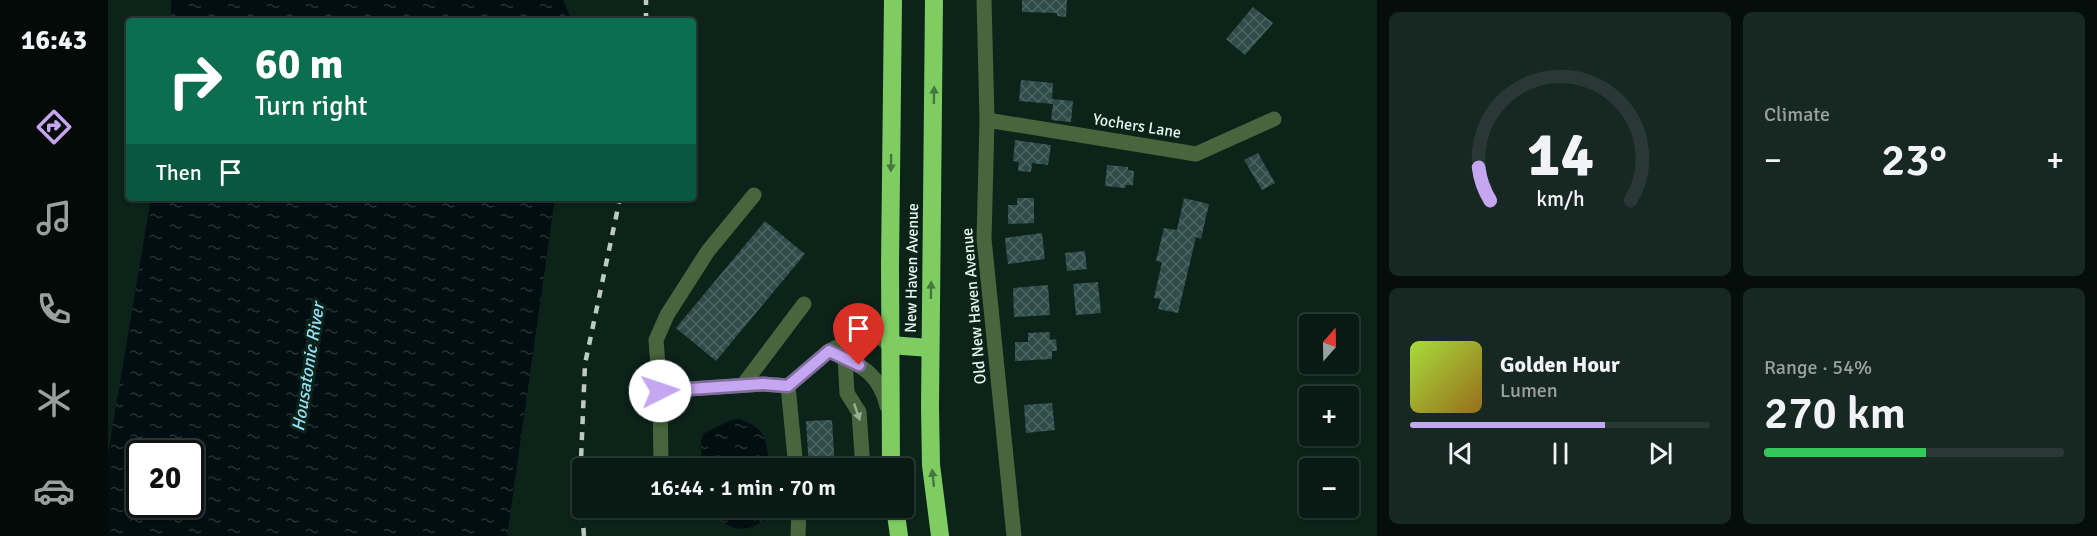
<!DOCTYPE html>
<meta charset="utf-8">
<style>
body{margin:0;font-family:Signika,sans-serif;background:#172722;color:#f1f3f6;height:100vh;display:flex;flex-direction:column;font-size:22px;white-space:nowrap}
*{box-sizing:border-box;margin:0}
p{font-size:20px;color:#99a1a0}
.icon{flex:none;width:33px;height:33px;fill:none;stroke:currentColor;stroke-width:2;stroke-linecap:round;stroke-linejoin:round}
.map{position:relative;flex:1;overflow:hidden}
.details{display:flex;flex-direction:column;gap:12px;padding:12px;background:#050e0b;width:720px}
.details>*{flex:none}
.guide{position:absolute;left:18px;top:18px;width:570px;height:183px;border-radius:6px;box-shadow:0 2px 4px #0004,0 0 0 2px #293834;background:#0b6e4f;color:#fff;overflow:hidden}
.needle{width:39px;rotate:20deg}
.fabs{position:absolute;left:1191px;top:314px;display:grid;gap:12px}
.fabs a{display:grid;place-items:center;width:60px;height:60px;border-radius:6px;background:#091a14;box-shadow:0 2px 4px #0004,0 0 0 2px #293834;font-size:30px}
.speed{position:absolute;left:18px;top:440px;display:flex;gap:12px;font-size:30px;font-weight:700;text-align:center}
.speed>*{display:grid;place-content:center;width:78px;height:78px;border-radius:50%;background:#091a14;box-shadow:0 2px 4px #0004,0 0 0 2px #293834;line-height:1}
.speed .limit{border:3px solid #111;border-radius:9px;background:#fff;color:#111}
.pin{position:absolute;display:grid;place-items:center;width:51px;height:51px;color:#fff;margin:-62px -26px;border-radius:50% 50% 50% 0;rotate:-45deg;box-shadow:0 0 6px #0007}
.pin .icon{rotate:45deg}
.me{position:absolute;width:66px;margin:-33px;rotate:86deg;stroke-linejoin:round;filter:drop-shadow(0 0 4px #0008)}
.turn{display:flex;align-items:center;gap:21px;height:126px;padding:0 30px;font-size:27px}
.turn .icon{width:78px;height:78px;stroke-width:2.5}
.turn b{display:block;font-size:42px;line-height:51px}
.then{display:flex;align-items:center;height:57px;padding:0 30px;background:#0003;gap:12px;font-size:22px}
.big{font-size:45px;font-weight:600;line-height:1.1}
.details .tile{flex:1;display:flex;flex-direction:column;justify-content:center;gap:9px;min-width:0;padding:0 21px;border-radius:9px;background:#172722}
.details .dial{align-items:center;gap:0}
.dial svg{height:156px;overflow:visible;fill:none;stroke:#293834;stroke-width:7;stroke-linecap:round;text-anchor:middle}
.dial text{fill:#f1f3f6;stroke:none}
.song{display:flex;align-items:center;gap:18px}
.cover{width:72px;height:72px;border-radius:9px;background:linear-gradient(135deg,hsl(80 70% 55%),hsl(40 70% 35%))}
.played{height:6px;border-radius:3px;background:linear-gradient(90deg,#c5a6f0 65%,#293834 65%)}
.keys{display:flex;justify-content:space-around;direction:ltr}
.heat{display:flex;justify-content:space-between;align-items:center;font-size:33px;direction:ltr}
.charge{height:9px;border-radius:4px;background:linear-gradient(90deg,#34c759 54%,#293834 0)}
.details .tiles{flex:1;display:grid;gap:12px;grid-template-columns:repeat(2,1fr)}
.trip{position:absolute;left:464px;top:458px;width:342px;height:60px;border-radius:6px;background:#091a14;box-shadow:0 2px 4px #0004,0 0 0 2px #293834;font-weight:600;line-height:60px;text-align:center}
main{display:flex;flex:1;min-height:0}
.dock{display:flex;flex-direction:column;width:108px;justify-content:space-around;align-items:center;background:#040a08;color:#99a1a0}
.dock .icon{width:42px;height:42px}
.dock .current{color:#c5a6f0}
.dock b{font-size:27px;color:#f1f3f6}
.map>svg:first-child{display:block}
</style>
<main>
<nav class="dock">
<b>16:43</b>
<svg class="icon current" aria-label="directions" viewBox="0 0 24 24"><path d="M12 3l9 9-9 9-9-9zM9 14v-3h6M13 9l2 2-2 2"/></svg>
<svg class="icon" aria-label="music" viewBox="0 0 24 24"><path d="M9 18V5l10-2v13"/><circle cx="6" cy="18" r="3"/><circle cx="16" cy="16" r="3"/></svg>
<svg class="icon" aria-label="phone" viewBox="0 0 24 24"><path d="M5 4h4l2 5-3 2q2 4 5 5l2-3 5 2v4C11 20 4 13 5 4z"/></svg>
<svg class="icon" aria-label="climate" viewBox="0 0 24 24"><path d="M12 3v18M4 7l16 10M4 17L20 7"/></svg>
<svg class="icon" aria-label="car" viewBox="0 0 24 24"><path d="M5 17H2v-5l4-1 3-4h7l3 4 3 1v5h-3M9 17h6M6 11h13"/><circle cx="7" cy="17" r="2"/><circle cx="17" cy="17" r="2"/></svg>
</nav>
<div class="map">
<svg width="1269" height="536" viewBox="0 0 1269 536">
<defs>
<pattern id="water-ripples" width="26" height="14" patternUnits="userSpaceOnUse" patternTransform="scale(1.5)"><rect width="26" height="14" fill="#030e12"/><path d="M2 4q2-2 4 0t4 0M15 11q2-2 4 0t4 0" fill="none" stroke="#283235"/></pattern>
<pattern id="building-cross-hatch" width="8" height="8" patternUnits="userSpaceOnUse" patternTransform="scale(1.5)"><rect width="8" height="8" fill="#2f4b4a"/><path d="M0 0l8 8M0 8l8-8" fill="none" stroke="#4d6664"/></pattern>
</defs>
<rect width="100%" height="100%" fill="#0c231a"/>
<g fill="url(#water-ripples)" fill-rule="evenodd">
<polygon points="63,0 455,0 464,21 63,21"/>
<path d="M43,198H447L399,536H0V453ZM32,453H82V504H32Z"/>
<path d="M631,419C661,429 656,440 663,468H594L593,441L595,434L623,420Z"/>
<path d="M601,507H667C647,536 620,536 601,507Z"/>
</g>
<g fill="url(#building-cross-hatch)">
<polygon points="914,0 959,0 958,17 949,16 949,13 914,12"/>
<polygon points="1145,7 1165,23 1137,55 1118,39"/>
<polygon points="913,80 945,83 944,99 965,101 963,122 943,120 945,104 911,101"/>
<polygon points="907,140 943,145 940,165 924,163 923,172 910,171 911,162 905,161"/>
<polygon points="1150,153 1167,183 1154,190 1136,160"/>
<polygon points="999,165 1020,167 1020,170 1026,171 1025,185 1018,185 1017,188 997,186"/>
<polygon points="909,198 926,198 926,223 900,224 900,205 909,205"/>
<polygon points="1076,198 1101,204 1093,239 1088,237 1070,313 1050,309 1053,299 1046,298 1054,262 1048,261 1056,228 1069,230"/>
<polygon points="657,221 697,254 608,361 568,328"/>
<polygon points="934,233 937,259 900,264 897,238"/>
<polygon points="977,251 979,269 959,271 957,253"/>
<polygon points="990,282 993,313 968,315 965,284"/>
<polygon points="940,285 942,315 906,317 905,288"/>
<polygon points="942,332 942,340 948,339 949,351 944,351 944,359 907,361 907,342 920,342 920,333"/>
<polygon points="944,403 947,430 918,433 916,405"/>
<polygon points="724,420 727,468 701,468 698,421"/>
</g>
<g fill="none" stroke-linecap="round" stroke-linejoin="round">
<g stroke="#48663d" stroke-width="15">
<polyline points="876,0 879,120 876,239 906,536"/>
<polyline points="879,120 1088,154 1166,119"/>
<polyline points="646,195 600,251 559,315 548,340 552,391 655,384 680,386"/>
<polyline points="737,358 739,393 751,412 755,468"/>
<polyline points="635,385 696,304"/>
<polyline points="552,391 553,468"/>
<path d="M779,406C771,371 751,365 721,351L763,330L782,345"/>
<polyline points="688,468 680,386 721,351"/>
<polyline points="690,536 691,507"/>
</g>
<g stroke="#7ecc62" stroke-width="18">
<polyline points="826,0 822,407 823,465 832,536"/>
<polyline points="782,345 822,348"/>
<polyline points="783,468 782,264 785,0"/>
<polyline points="787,507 791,536"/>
</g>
<g stroke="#bbcbc4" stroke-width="4.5" stroke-dasharray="8 8" stroke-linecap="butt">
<polyline points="538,21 538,0"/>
<polyline points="476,536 472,484 477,364 512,198"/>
</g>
</g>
<defs><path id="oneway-solid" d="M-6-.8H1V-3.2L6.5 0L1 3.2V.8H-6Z" transform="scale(1.5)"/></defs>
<g fill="#45783e">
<use href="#oneway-solid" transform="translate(826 95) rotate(-89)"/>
<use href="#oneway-solid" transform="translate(783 163) rotate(91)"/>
<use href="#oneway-solid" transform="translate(823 290) rotate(-89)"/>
<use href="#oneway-solid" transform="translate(825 478) rotate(-96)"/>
</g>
<use fill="#98ae96" href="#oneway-solid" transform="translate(749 412) rotate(71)"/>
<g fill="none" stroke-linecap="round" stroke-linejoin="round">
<defs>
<polyline id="route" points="552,391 655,384 680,386 721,351 751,365"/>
</defs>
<use href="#route" stroke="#806c9c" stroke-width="15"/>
<use href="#route" stroke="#c5a6f0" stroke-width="10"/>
</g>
<g text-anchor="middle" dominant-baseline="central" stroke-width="6" stroke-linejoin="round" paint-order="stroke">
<g font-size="16" fill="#e7f5ef" stroke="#0c231a">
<text transform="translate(1029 126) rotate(9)">Yochers Lane</text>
<text transform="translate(804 268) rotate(-89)">New Haven Avenue</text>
<text transform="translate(866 306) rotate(-95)">Old New Haven Avenue</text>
</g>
<g font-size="18" font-style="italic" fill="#96def6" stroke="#0c231a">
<text transform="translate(200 367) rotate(-81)">Housatonic River</text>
</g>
</g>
</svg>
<div class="fabs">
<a><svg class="needle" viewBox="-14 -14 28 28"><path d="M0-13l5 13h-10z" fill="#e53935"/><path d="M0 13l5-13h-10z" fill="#99a1a0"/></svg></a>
<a>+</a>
<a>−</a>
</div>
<div class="speed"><div class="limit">20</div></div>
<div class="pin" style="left:751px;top:365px;background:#d93025"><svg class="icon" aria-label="arrive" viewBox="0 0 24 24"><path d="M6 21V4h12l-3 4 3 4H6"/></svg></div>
<svg class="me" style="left:552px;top:391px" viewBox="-20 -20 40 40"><circle r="19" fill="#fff"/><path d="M0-13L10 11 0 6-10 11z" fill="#c5a6f0"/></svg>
<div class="trip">16:44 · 1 min · 70 m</div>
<div class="guide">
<div class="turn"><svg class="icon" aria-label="right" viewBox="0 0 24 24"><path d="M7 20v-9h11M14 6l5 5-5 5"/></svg><div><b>60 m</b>Turn right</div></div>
<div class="then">Then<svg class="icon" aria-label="arrive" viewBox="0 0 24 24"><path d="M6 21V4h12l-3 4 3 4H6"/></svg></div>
</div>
</div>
<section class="details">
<div class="tiles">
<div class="tile dial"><svg viewBox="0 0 100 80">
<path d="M14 69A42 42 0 1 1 86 69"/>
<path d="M14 69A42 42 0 0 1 8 52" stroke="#c5a6f0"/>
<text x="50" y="56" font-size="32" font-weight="700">14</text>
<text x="50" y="72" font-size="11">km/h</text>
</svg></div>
<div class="tile"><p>Climate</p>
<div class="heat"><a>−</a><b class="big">23°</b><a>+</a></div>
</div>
<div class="tile">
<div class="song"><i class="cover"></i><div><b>Golden Hour</b><p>Lumen</p></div></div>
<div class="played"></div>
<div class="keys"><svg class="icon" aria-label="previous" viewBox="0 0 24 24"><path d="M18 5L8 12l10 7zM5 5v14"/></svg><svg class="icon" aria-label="pause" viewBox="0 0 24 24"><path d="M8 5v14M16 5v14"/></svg><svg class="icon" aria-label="next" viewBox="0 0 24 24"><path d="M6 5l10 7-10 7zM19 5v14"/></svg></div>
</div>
<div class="tile"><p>Range · 54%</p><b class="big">270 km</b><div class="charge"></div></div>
</div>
</section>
</main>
